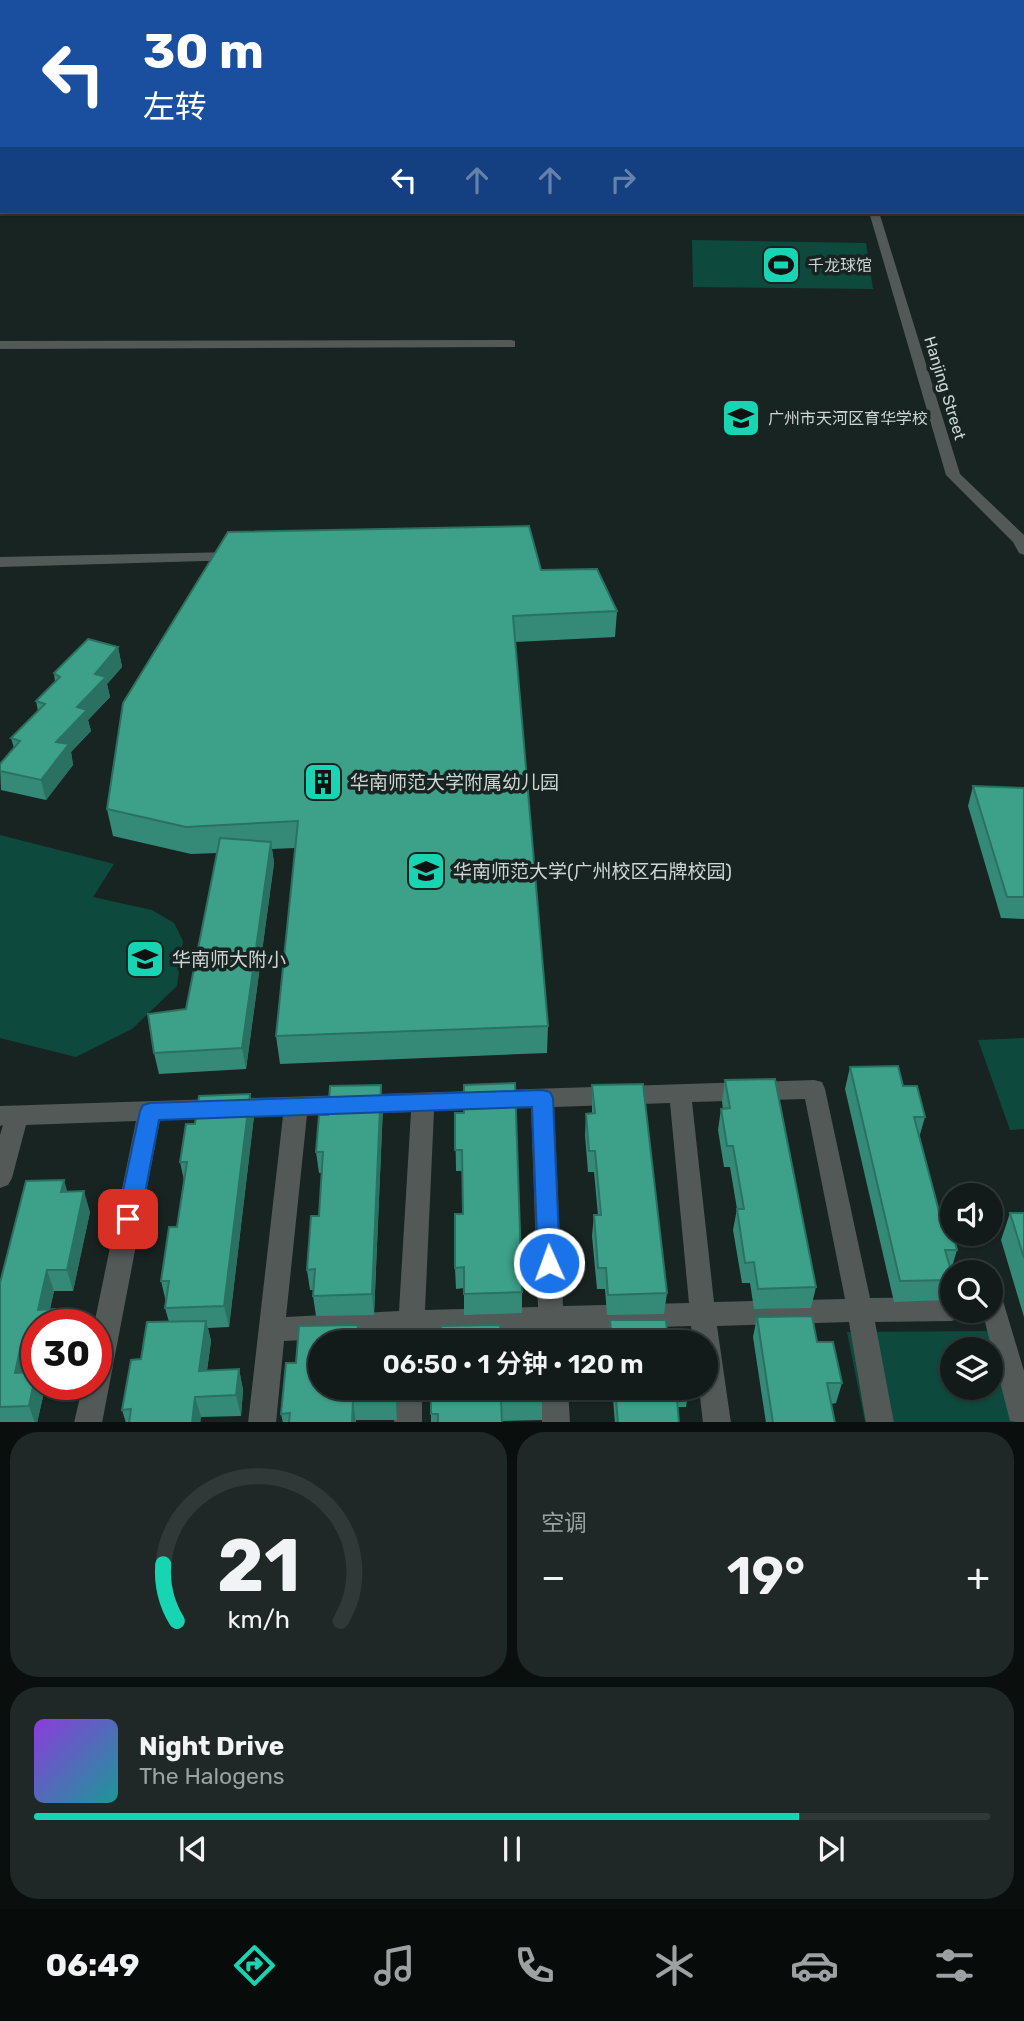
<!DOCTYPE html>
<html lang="zh">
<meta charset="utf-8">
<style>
body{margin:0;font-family:Rubik,"Noto Sans SC",sans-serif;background:#1f2826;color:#f1f3f6;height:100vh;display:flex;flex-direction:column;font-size:26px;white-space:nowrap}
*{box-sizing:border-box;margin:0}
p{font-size:23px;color:#9ca1a2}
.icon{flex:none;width:38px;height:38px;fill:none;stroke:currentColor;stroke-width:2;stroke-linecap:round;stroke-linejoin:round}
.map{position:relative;height:1422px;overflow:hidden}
.drawer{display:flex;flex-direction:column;gap:10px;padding:10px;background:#0a0f0e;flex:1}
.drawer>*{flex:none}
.guide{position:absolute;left:0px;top:0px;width:1026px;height:214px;box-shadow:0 2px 5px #0004,0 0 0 2px #313938;background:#1a4fa0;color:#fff;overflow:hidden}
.buttons{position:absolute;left:940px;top:1183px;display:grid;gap:14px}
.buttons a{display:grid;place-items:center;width:63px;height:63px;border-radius:50%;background:#121b19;box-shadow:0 2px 5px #0004,0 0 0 2px #313938;font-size:35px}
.speed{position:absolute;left:21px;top:1309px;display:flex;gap:14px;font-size:35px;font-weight:700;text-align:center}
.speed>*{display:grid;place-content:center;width:91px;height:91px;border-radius:50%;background:#121b19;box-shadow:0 2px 5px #0004,0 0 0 2px #313938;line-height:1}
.speed .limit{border:10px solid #d22;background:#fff;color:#111}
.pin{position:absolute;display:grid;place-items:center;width:60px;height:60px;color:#fff;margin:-30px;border-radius:14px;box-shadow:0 4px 10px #0006}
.me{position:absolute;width:77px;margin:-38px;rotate:358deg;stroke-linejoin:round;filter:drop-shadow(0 0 5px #0008)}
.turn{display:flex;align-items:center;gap:24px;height:147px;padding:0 28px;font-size:32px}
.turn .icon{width:91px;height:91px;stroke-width:2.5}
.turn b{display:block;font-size:49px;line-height:60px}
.lanes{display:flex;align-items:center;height:66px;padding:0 28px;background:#0003;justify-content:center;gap:35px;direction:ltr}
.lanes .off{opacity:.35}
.big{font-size:52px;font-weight:600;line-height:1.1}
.drawer .card{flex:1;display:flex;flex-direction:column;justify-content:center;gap:10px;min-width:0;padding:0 24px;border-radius:28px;background:#1f2826}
.drawer .dial{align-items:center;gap:0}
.dial svg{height:182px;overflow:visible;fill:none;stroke:#313938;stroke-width:7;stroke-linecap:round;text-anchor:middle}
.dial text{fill:#f1f3f6;stroke:none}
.song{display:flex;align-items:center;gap:21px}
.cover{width:84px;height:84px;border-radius:10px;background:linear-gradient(135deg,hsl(270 70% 55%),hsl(180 70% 35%))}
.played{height:7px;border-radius:4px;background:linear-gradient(90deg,#17d5b2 80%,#313938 80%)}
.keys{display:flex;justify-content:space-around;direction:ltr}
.heat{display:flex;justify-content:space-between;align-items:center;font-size:38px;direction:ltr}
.drawer .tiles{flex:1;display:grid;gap:10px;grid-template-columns:1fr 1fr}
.card:last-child{grid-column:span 2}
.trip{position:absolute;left:308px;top:1330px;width:410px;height:70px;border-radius:35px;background:#121b19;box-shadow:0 2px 5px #0004,0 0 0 2px #313938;font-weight:600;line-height:70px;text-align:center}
.tab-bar{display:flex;height:112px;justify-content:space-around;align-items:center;background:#070b0a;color:#9ca1a2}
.tab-bar .icon{width:49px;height:49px}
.tab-bar .active{color:#17d5b2}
.tab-bar b{font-size:32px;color:#f1f3f6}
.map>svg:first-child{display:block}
</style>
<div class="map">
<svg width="1024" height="1423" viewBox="0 0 1024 1423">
<rect width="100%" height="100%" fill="#182421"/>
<g fill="#0e493d" fill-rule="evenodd">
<polygon points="116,0 408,0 118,2"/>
<polygon points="692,240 866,243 873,289 693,287"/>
<polygon points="0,835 114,864 93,897 152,910 174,923 183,941 177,986 132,1029 76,1057 0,1038"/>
<polygon points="1024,1038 1024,1129 1010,1130 978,1040"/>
<path d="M997,1331L1023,1422H865L847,1332ZM952,1349H990V1388H952Z"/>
</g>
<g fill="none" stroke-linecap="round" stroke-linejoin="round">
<g fill="#535957" fill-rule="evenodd">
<polygon points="64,0 72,0 63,2"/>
<rect x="520" y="0" width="8" height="2"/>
<rect x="811" y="0" width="8" height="2"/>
<polygon points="865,0 873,0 874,2 866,2"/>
<polygon points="885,0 893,0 894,2 886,2"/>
<rect x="0" y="25" width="2" height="4"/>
<polygon points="2,118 2,127 0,128 0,119"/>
<polygon points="869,212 879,212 960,474 1024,535 1024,555 1019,553 1013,542 946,475"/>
<polygon points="511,340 515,341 515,347 0,349 0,341"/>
<polygon points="234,552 242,557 239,560 0,567 0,557"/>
<path d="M814,1080L822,1082L825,1089L870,1298L952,1297V1311H964L961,1317L952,1321L875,1322L894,1423H866L849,1322L717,1326L731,1423H703L699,1388H705V1342H693L691,1326L564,1330L565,1342H539V1331L423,1334V1342H397V1335L284,1341L276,1423H248L283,1116L160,1120L102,1423H74L83,1384H96L94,1325L136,1121L26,1125L12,1178L8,1185L0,1188V1135L3,1125L0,1126V1106ZM805,1099L845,1299L714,1302L692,1102ZM670,1103L689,1303L563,1306L554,1107ZM531,1108L538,1307L425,1310L434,1111ZM411,1112L399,1311L286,1317L307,1115Z"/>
<polygon points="990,1297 1003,1301 1024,1371 1024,1423 1010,1421 984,1318 978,1311 990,1311"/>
<polygon points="396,1388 422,1388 422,1423 394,1423"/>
<polygon points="542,1388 568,1388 570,1423 542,1423"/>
</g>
</g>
<g fill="#348a77">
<polygon points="541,570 617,611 615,637 515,642 548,1026 547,1053 280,1064 276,1036 295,848 272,849 274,863 246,1069 159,1074 154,1053 186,1009 217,853 191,854 113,836 107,809"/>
<polygon points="118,647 122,667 107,684 110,697 88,720 91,731 71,752 73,765 46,800 1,790 0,764 14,748 11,738 38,711 36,701 55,682 54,673"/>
<polygon points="973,786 1024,788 1024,919 1001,918 968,806"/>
<polygon points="850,1067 903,1086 925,1117 919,1138 941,1219 957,1250 951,1270 952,1285 947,1300 894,1302 845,1089"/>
<polygon points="725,1080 816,1287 811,1308 754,1309 750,1283 742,1283 733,1230 737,1209 730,1167 724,1167 718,1130 721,1109 723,1109 722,1102"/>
<polygon points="592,1085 667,1293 664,1314 607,1315 605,1289 597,1289 592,1236 594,1215 598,1215 594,1172 588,1172 585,1135 586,1114 592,1113"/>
<polygon points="383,1106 374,1315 316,1316 313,1296 314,1290 310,1290 307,1270 319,1216 322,1173 319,1173 316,1152 328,1115"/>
<polygon points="455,1113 522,1292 522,1313 464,1315 464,1288 456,1289 455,1268 463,1214 462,1171 456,1171"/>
<polygon points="254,1116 229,1327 208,1328 211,1341 207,1371 239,1369 243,1390 241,1416 201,1417 200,1423 126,1423 122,1410 141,1359 169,1322 165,1308 166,1302 161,1281 177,1227 184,1180 180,1162 195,1124"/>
<polygon points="67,1192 90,1212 73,1291 54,1291 50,1309 55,1309 60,1325 37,1325 37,1365 29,1365 27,1372 37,1384 41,1384 44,1392 37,1423 0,1423 0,1283"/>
<polygon points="1010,1213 1024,1213 1024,1317 1001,1240"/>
<polygon points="757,1317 817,1342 842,1383 836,1403 831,1404 835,1423 766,1423 753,1337"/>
<polygon points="610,1320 668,1342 609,1342"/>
<polygon points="358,1325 360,1342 320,1342 320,1388 396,1388 397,1420 356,1420 356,1423 283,1423 281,1414 286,1363 296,1363 299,1326"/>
<polygon points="431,1388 542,1400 542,1420 502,1421 502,1423 431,1423"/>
<polygon points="612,1388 689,1388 686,1407 678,1407 679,1423 615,1423"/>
</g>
<g fill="#2b7161">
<polygon points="118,647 122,667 107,684 110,697 88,720 91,731 71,752 73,765 46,800 41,780 56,742 95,674"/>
<polygon points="271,842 274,863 246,1069 242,1048"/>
<polygon points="381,1085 383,1106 374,1315 372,1294"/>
<polygon points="250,1094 254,1116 229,1327 224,1306"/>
<polygon points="64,1180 70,1201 61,1192"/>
<polygon points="84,1191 90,1212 73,1291 67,1270"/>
<polygon points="47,1270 54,1291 46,1325 38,1310"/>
<polygon points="55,1309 60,1325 52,1325"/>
<polygon points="206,1321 211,1341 204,1391 199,1371"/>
<polygon points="358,1325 360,1342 357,1342"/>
<polygon points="21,1345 29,1365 23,1393 15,1373"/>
<polygon points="239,1369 243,1390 241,1416 236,1395"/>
<polygon points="36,1372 37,1384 41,1384 44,1392 37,1423 35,1423 29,1406"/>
<polygon points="395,1388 396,1388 397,1394 397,1420"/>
<polygon points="195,1397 201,1417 200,1423 192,1423"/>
<polygon points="353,1400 356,1423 352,1423"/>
</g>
<g fill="#3da18a" stroke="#2b7161" stroke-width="2">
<polygon points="0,0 13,0 12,2 2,2 2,13 0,15"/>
<polygon points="529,526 541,570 597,569 617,611 513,616 548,1026 276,1036 298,821 186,827 107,809 123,703 228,532"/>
<polygon points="88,639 118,647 95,674 106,677 77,707 87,710 56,742 69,744 41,780 0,771 0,764 20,741 11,738 45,704 36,701 60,677 54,673"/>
<polygon points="973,786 1024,788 1024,897 1007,897"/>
<polygon points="220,838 271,842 242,1048 154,1053 148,1014 186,1009"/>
<polygon points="898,1066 903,1086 917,1086 925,1117 914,1117 941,1219 949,1219 957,1250 945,1250 952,1274 952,1280 900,1281 850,1067"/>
<polygon points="775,1079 816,1287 758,1289 754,1262 745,1263 737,1209 744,1209 733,1146 727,1146 721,1109 730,1108 725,1080"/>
<polygon points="515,1083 522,1292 464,1294 464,1267 455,1268 455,1214 463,1214 462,1150 455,1150 455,1113 464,1113 464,1085"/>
<polygon points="643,1084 667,1293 608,1295 606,1268 598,1268 594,1215 601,1215 595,1151 589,1151 586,1114 595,1113 592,1085"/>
<polygon points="381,1085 372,1294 313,1296 315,1269 307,1270 311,1216 319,1216 323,1152 316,1152 319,1115 328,1115 330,1086"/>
<polygon points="250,1094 224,1306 165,1308 169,1281 161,1281 169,1227 177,1227 187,1162 180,1162 186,1124 195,1124 199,1096"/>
<polygon points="64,1180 61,1192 84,1191 67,1270 47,1270 38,1310 55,1309 52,1325 37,1325 37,1344 21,1345 15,1373 36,1372 29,1406 0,1407 0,1283 26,1181"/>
<polygon points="1010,1213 1024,1213 1024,1258"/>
<polygon points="812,1316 817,1342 833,1342 842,1383 827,1383 835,1423 773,1423 757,1317"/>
<polygon points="610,1320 666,1320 668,1342 612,1342"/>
<polygon points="206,1321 199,1371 239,1369 236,1395 195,1397 192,1423 129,1423 131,1409 122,1410 131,1360 141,1359 147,1322"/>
<polygon points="358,1325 357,1342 320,1342 320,1388 395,1388 395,1399 353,1400 352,1423 289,1423 290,1413 281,1414 286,1363 296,1363 299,1326"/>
<polygon points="500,1325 501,1342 442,1342 441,1326"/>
<polygon points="431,1388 542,1388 542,1400 501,1401 502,1423 438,1423 438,1414 431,1414"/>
<polygon points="615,1388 676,1388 679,1423 618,1423"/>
</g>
<polygon fill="#1a73e8" stroke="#114b97" stroke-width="2" points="542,1090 550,1092 553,1098 560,1263 557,1270 549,1273 541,1270 538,1263 532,1107 159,1120 140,1219 136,1226 128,1229 121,1226 117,1219 140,1111 143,1105 150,1103"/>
<defs>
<symbol id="stadium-square" viewBox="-11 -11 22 22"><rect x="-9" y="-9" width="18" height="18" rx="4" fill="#17d5b2" stroke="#182421"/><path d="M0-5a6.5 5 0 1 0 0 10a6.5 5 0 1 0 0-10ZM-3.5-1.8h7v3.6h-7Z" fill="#111"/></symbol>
<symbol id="school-square" viewBox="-11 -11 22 22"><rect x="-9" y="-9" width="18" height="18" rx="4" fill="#17d5b2" stroke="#182421"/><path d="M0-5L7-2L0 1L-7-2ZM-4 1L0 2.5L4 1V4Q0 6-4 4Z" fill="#111"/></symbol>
<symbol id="building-square" viewBox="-11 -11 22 22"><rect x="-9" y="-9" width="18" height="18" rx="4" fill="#17d5b2" stroke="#182421"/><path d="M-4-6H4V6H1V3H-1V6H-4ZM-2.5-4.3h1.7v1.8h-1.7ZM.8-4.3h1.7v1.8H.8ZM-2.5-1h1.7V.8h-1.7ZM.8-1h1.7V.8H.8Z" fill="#111"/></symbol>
<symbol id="university-square" viewBox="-11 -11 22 22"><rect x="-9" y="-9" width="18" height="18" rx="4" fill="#17d5b2" stroke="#182421"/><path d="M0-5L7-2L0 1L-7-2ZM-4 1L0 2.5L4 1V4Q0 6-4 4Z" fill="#111"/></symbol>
</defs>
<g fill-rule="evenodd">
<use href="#stadium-square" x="759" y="243" width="44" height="44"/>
<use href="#school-square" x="719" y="396" width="44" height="44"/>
<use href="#building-square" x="301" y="760" width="44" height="44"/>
<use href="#university-square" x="404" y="849" width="44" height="44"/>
<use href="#school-square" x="123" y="937" width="44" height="44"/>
</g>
<g text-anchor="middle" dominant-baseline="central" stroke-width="7" stroke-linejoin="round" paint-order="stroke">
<g font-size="16" fill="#ced5d3" stroke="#182421" text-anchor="start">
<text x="808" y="265">千龙球馆</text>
<text x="768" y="418">广州市天河区育华学校</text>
</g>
<g font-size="16" fill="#ced5d3" stroke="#182421">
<text transform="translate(945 388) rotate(73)">Hanjing Street</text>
</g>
<g font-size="19" fill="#ced5d3" stroke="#182421" text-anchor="start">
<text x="350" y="782">华南师范大学附属幼儿园</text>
<text x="453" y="871">华南师范大学(广州校区石牌校园)</text>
<text x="172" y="959">华南师大附小</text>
</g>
</g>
</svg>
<div class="buttons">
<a><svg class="icon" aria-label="sound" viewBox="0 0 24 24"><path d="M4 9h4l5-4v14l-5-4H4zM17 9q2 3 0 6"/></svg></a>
<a><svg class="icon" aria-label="search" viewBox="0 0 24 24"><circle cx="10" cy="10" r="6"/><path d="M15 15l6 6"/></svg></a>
<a><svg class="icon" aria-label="layers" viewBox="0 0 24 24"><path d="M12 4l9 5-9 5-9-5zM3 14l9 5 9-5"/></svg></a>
</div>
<div class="speed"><div class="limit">30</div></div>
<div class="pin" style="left:128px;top:1219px;background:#d93025"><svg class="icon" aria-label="arrive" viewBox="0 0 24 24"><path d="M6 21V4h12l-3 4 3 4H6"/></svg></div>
<svg class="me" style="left:549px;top:1263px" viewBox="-20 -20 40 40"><circle r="17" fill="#1a73e8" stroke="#fff" stroke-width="3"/><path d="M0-11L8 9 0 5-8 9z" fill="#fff"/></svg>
<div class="trip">06:50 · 1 分钟 · 120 m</div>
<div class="guide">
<div class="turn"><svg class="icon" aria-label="left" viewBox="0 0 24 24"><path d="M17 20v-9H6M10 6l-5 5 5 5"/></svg><div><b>30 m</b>左转</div></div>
<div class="lanes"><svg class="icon" aria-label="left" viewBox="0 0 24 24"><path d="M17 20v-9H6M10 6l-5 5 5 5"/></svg><svg class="icon off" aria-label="ahead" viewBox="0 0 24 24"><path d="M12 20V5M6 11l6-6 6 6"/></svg><svg class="icon off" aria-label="ahead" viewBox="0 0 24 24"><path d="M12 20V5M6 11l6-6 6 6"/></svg><svg class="icon off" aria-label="right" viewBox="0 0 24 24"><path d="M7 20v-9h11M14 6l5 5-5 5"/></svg></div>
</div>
</div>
<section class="drawer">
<div class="tiles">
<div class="card dial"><svg viewBox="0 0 100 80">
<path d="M14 69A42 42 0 1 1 86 69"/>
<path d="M14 69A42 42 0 0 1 8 44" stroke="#17d5b2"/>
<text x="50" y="56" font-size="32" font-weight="700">21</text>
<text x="50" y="72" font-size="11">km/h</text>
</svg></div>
<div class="card"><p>空调</p>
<div class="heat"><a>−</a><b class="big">19°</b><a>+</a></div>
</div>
<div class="card">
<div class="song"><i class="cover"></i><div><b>Night Drive</b><p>The Halogens</p></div></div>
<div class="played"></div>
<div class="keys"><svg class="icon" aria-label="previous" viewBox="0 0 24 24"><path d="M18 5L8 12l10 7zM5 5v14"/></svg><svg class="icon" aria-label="pause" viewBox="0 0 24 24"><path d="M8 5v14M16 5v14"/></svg><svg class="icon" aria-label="next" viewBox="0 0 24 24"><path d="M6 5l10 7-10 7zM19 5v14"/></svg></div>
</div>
</div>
</section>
<nav class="tab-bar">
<b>06:49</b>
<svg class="icon active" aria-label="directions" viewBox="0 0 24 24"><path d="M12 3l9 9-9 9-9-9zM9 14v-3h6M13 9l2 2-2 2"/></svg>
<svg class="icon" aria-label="music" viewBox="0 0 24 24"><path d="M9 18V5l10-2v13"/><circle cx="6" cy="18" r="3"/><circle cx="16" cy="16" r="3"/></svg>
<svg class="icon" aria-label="phone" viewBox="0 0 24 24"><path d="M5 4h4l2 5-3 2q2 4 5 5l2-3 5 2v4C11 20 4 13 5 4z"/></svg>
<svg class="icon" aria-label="climate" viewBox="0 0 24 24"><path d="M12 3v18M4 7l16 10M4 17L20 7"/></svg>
<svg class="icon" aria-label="car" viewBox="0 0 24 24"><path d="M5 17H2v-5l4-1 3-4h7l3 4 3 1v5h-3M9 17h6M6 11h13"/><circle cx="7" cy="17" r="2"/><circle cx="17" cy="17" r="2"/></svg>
<svg class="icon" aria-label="filters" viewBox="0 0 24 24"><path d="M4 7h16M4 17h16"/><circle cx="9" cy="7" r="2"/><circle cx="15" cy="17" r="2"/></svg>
</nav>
